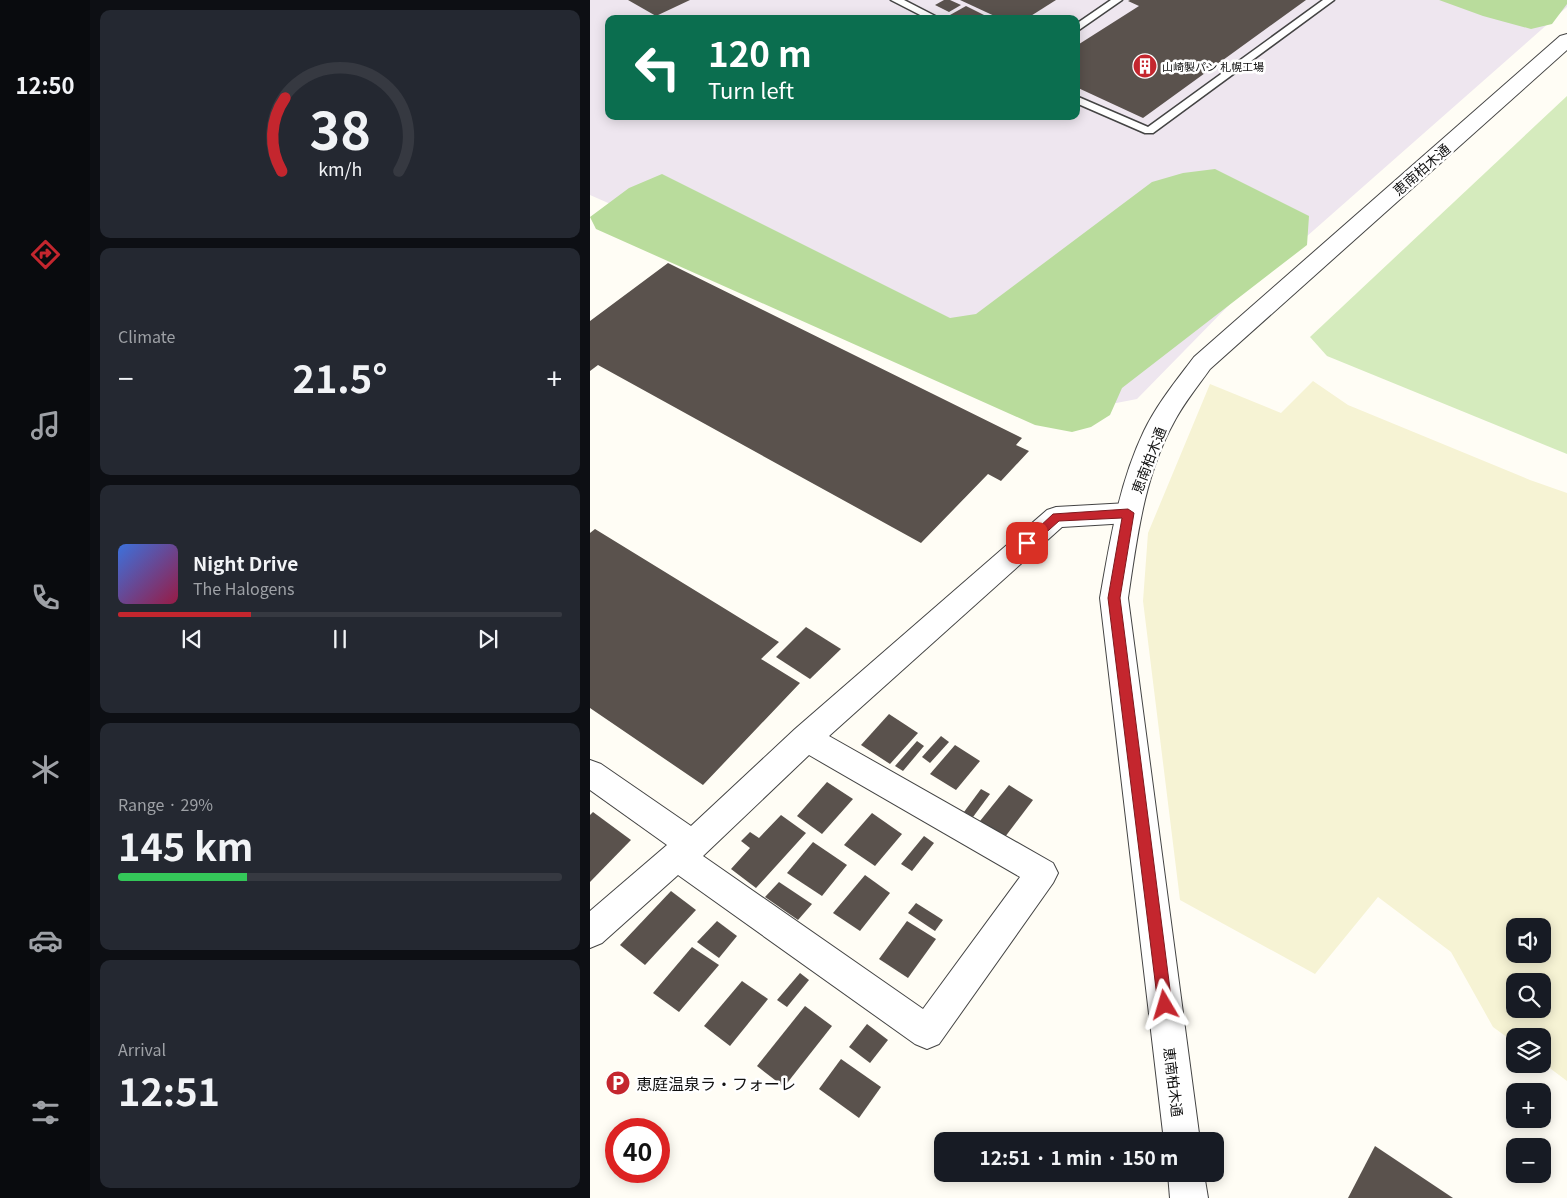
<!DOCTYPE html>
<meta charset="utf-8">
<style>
body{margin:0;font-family:Georgia,"Noto Sans JP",serif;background:#242831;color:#f1f3f6;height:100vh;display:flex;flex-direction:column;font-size:19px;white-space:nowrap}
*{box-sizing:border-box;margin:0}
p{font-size:16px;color:#9ea1a6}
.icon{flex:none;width:28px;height:28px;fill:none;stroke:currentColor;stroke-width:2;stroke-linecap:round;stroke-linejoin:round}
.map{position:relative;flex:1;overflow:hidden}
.side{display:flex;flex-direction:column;gap:10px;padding:10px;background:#0d0f14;width:500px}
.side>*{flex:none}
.hud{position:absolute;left:15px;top:15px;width:475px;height:105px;border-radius:10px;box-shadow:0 2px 12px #0003;background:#0b6e4f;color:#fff;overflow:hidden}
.tools{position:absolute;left:916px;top:918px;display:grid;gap:10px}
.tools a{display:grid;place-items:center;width:45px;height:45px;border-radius:10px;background:#171b24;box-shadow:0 2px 12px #0003;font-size:25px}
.speed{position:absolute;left:15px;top:1118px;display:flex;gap:10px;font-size:25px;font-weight:700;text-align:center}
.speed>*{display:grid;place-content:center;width:65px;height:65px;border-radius:50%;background:#171b24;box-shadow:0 2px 12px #0003;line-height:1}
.speed .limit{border:8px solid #d22;background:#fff;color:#111}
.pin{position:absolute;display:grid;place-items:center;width:42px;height:42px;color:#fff;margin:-21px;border-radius:10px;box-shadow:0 2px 8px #0006}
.me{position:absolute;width:55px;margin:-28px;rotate:353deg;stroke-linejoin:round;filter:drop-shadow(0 0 4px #0008)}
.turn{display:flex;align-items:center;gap:18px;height:105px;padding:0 20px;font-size:22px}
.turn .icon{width:65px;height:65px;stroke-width:2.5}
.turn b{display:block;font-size:35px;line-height:42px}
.big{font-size:38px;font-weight:700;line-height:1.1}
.side .tile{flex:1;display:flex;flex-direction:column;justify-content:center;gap:8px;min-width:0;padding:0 18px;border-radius:10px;background:#242831}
.side .dial{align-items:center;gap:0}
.dial svg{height:130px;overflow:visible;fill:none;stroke:#363941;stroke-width:7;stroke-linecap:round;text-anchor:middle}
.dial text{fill:#f1f3f6;stroke:none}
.song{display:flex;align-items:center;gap:15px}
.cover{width:60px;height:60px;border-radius:8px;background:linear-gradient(135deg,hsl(220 70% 55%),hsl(340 70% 35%))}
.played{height:5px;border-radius:2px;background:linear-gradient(90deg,#c4262e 30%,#363941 30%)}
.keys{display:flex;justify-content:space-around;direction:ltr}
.heat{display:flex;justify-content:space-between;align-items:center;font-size:28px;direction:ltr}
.charge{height:8px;border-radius:4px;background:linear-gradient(90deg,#34c759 29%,#363941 0)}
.trip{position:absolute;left:344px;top:1132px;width:290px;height:50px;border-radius:10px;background:#171b24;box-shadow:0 2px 12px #0003;font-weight:700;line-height:50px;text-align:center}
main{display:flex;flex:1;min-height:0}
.tab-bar{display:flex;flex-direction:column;width:90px;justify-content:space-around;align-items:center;background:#090b0e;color:#9ea1a6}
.tab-bar .icon{width:35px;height:35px}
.tab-bar .active{color:#c4262e}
.tab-bar b{font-size:22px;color:#f1f3f6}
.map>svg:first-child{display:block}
</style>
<main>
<nav class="tab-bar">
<b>12:50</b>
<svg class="icon active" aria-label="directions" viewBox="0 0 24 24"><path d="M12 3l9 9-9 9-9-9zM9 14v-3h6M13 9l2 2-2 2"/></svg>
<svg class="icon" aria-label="music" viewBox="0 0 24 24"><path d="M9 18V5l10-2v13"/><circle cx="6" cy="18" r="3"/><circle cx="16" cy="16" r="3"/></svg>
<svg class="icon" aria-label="phone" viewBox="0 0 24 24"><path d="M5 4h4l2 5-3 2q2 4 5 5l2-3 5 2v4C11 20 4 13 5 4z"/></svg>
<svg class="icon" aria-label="climate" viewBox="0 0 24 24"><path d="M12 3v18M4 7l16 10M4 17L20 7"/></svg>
<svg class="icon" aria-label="car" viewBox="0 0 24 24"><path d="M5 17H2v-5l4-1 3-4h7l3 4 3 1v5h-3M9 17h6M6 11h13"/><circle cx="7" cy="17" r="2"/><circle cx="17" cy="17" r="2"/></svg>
<svg class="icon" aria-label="filters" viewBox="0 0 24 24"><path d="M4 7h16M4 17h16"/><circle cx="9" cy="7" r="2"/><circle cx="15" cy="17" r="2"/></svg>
</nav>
<section class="side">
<div class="tile dial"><svg viewBox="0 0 100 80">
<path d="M14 69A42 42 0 1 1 86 69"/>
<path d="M14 69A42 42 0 0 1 16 24" stroke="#c4262e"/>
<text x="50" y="56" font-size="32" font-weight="700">38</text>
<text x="50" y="72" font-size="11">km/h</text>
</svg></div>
<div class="tile"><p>Climate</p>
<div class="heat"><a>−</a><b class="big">21.5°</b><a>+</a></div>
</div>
<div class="tile">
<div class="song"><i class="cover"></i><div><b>Night Drive</b><p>The Halogens</p></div></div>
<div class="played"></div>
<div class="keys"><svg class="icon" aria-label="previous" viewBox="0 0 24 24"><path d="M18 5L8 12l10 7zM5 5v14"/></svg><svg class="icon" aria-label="pause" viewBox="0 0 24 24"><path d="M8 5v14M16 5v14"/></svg><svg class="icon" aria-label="next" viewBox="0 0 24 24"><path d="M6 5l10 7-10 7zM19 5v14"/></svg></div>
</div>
<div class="tile"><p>Range · 29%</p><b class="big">145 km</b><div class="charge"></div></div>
<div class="tile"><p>Arrival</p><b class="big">12:51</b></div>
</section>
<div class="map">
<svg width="977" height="1198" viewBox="0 0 977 1198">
<rect width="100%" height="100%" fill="#fffdf5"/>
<path fill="#eee6ef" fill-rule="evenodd" d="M0,0H977V7L640,304L547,399L490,410L0,195ZM19,19H486V116H19Z"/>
<path fill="#f6f3d4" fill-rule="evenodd" d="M723,381L758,405L940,480L977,493V1081L953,1063L952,1036H925V1043L903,1027L861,952L788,897L725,974L590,900L553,601L558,533L620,384L691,413ZM925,926H952V954H925ZM925,981H952V1009H925Z"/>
<polygon fill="#d5ebbd" points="977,96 977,454 737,356 720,337"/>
<g fill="#b9dc9c">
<polygon points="849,0 977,0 977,4 962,24 941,29 893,16"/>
<polygon points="625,169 719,216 717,245 532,388 520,415 501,427 482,432 445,425 6,229 0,217 39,188 72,174 360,318 386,314 562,182 593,173"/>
</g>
<g fill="#5a524d">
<polygon points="38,0 100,0 66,16"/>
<polygon points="354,0 360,0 371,5 359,12 345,5"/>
<polygon points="370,0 466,0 436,19 411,19"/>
<polygon points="540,0 716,0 553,118 486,87 486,46 549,6 538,1"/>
<polygon points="376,6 402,19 367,19 360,15"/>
<polygon points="78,263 432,438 426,445 439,451 411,481 398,474 331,543 8,365 0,371 0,321"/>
<polygon points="5,529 189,642 171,659 210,683 113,785 0,708 0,533"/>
<polygon points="216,627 251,649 220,679 186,657"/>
<polygon points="299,714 328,733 300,764 271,745"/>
<polygon points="351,736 359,742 340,763 332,757"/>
<polygon points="327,741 334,746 313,771 305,766"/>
<polygon points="365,745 390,761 366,790 340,774"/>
<polygon points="237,782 263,799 232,834 207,816"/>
<polygon points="419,785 443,800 415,837 390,821"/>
<polygon points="391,789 400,794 383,817 374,812"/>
<polygon points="3,812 41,840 0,882 0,815"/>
<polygon points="282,813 312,834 285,866 254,845"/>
<polygon points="191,815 216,833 166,888 141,869 160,848 151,841 160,832 169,838"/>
<polygon points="334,836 344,843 322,871 311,864"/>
<polygon points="223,842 257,865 232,896 197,873"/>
<polygon points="275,875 300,893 270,931 243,913"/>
<polygon points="189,882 222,904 208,920 175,897"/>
<polygon points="81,891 106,910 55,965 30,945"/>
<polygon points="326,903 353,920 345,931 318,913"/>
<polygon points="127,921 147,936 129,958 107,942"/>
<polygon points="317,921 346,939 318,978 289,959"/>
<polygon points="102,947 129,965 89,1012 63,993"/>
<polygon points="210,973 219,980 197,1007 187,1000"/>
<polygon points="152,981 178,999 140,1046 114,1026"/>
<polygon points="215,1006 242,1026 194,1087 167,1066"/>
<polygon points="277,1024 298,1040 280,1063 259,1047"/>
<polygon points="251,1059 291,1087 269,1118 229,1089"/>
<polygon points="785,1146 863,1198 758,1198"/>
</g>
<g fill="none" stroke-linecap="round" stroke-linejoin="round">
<defs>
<g id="service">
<polygon points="301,0 314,0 351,19 338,19"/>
<polygon points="521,0 532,0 486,32 486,24"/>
<polygon points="733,0 744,0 563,133 555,133 486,103 486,96 558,127"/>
</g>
<path id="minor" d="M538,503L547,506L551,513L547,520L538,523L472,527L239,736L463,863L468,873L463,883L349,1044L337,1049L325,1044L88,875L12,943L0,948V911L77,845L0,790V760L11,764L101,826L205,729L457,510L466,507ZM219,755L430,877L333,1009L113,856Z"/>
<g id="tertiary">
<path d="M977,34V50L620,369C608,386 594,403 584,422C554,476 547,538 538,598L610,1141H574L510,598C520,541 529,483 554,431C567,404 586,381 604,357L970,36Z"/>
<polygon points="578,1174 614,1174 618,1198 580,1198"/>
</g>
</defs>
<use href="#service" stroke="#444" stroke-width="3"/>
<use href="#minor" stroke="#444" stroke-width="2"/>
<use href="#tertiary" stroke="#444" stroke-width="2"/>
<use href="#service" fill="#fff" fill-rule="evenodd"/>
<use href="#minor" fill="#fff" fill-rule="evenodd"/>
<use href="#tertiary" fill="#fff" fill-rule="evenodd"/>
</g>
<polygon fill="#c4262e" stroke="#7f191e" points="538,509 544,513 530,598 582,1005 580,1010 575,1012 570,1010 568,1005 518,598 532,518 469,521 441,546 433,546 432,543 463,514"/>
<defs>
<symbol id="building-disc" viewBox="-11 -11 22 22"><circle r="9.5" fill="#c4262e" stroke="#fff"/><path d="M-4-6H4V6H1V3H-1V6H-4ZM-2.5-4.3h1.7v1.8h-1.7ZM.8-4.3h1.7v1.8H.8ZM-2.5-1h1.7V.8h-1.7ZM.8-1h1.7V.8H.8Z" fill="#fff"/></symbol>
<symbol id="parking-disc" viewBox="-11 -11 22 22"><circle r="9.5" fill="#c4262e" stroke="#fff"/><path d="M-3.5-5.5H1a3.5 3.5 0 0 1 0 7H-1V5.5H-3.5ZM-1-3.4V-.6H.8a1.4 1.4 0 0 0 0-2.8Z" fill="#fff"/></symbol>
</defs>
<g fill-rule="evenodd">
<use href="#building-disc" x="541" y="52" width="28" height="28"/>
<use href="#parking-disc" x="14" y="1069" width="28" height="28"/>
</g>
<g text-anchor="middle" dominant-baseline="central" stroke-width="5" stroke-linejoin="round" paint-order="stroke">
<g font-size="11" fill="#111" stroke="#fff" text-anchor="start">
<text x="572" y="66">山崎製パン 札幌工場</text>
</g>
<g font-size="14" fill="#111" stroke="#fff">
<text transform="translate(831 169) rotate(-41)">恵南柏木通</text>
<text transform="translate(558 460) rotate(-69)">恵南柏木通</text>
<text transform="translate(584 1082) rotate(83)">恵南柏木通</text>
</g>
<g font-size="16" fill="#111" stroke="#fff" text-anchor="start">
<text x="46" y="1083">恵庭温泉ラ・フォーレ</text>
</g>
</g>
</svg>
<div class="tools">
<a><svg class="icon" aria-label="sound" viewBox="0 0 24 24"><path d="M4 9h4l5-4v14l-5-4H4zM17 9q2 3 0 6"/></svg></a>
<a><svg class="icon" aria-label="search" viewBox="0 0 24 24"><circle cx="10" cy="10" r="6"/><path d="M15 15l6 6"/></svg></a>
<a><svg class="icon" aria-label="layers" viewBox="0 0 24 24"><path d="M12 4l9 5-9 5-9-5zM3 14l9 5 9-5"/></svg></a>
<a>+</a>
<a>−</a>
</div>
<div class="speed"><div class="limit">40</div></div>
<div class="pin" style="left:437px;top:543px;background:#d93025"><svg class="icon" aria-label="arrive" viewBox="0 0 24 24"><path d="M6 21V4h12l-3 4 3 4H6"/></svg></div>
<svg class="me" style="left:575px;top:1005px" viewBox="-20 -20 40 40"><path d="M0-17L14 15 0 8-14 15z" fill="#c4262e" stroke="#fff" stroke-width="4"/></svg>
<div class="trip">12:51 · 1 min · 150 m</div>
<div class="hud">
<div class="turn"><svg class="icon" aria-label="left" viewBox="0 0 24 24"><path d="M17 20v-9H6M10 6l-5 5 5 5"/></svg><div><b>120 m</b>Turn left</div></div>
</div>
</div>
</main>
